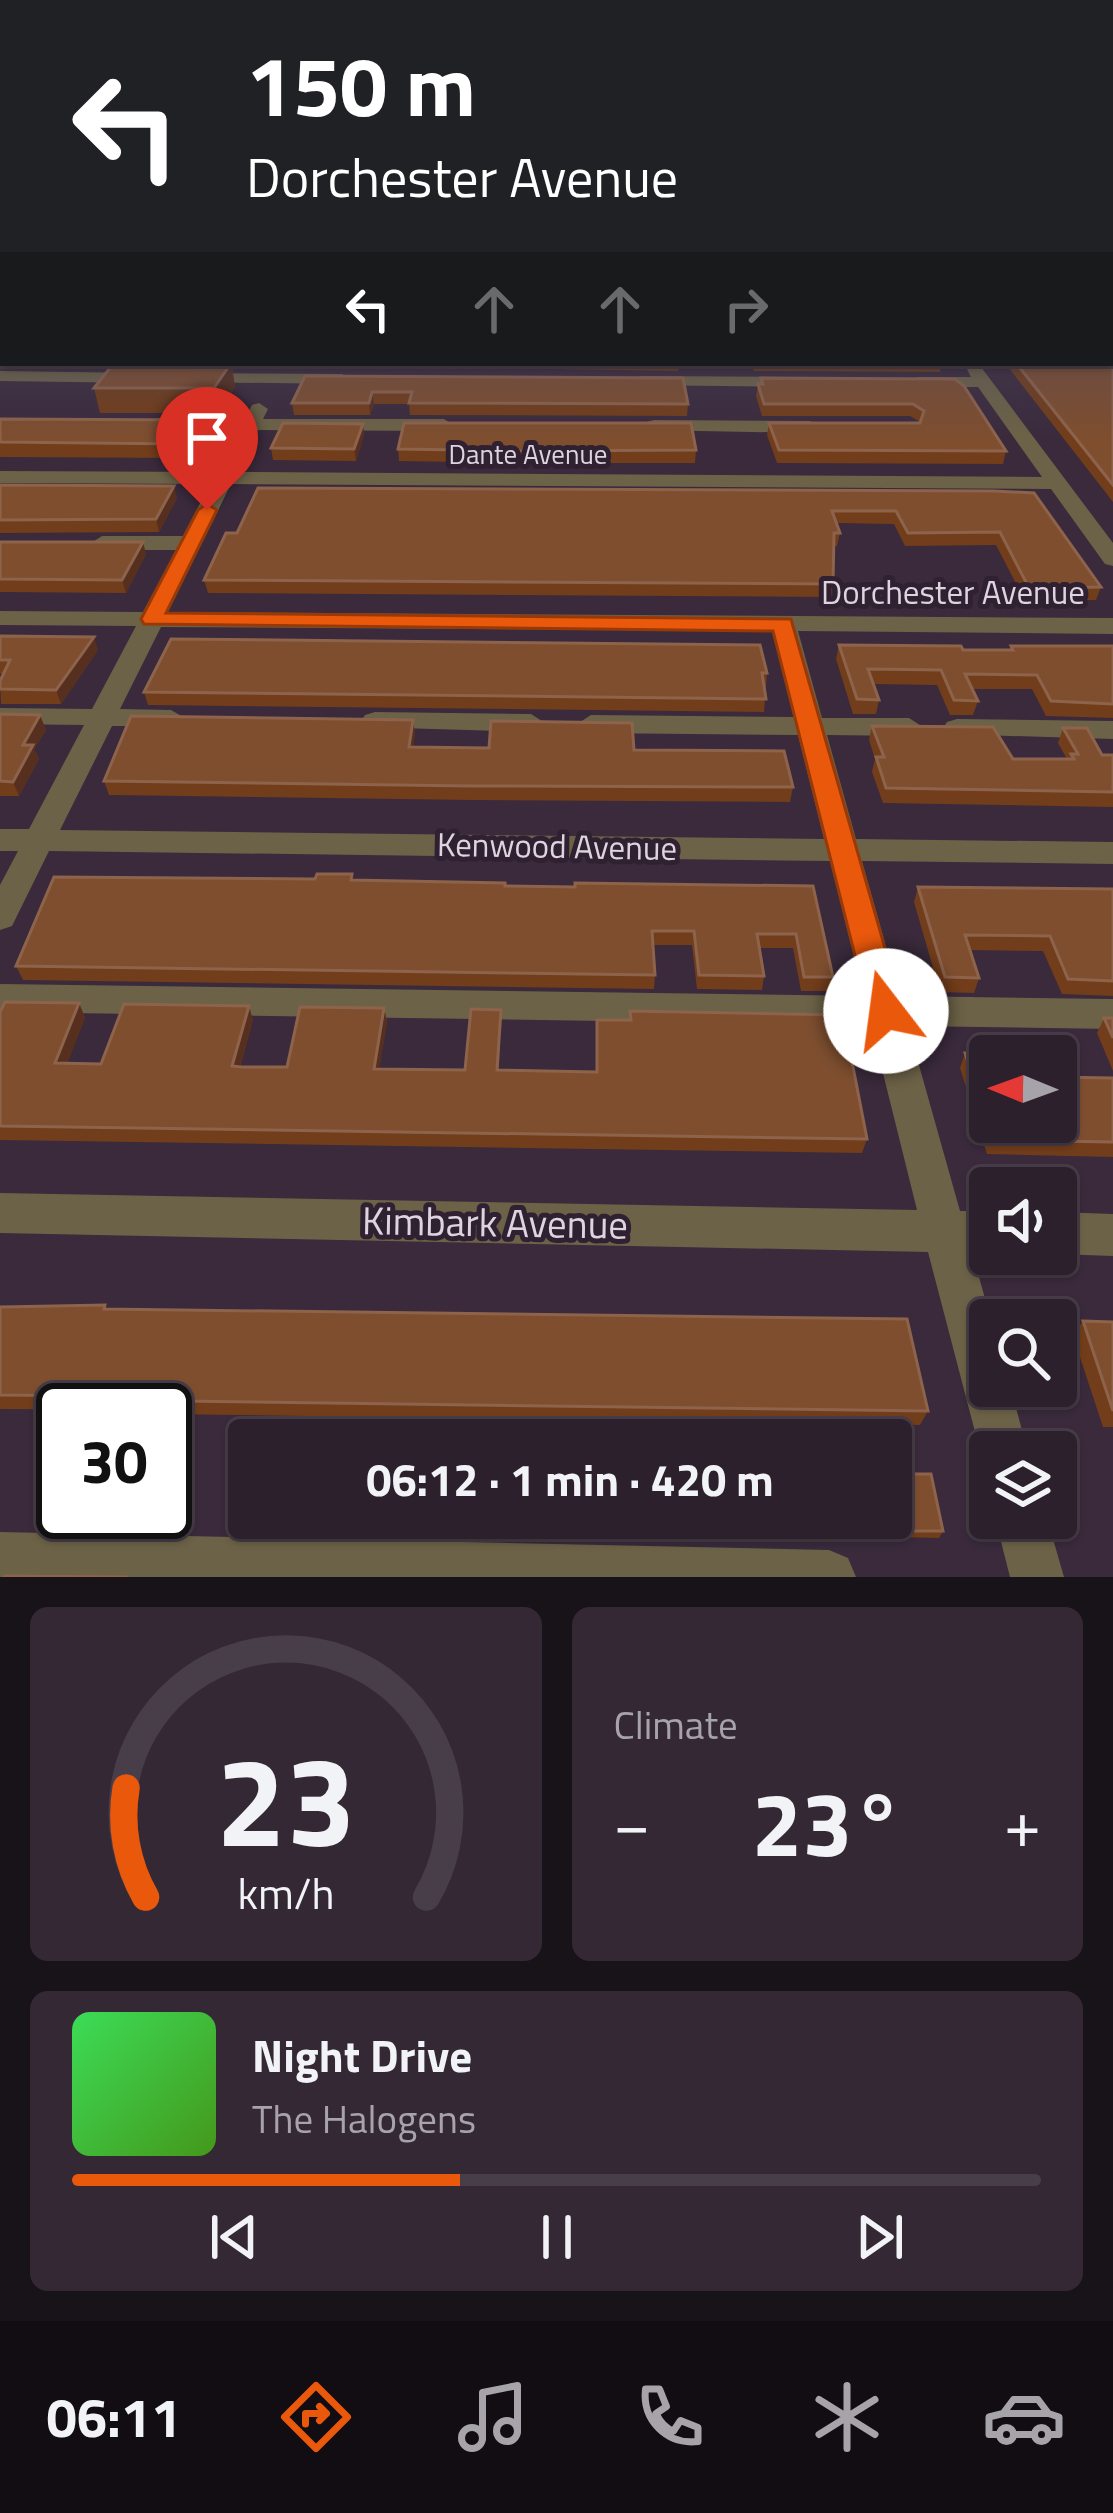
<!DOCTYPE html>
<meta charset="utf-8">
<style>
body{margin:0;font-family:"Titillium Web",sans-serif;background:#342835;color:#f1f3f6;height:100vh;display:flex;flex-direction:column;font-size:45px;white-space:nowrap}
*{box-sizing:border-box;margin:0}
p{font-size:39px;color:#a6a3aa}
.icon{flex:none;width:66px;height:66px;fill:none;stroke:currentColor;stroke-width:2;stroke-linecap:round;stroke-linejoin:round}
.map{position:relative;height:1577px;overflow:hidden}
.panel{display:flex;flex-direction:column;gap:30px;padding:30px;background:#181219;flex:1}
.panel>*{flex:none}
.hud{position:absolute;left:0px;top:0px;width:1113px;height:366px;box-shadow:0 3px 9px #0004,0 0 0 3px #483e49;background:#202124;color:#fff;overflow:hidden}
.needle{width:78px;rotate:271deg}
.fabs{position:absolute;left:969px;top:1035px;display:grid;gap:24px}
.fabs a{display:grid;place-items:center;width:108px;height:108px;border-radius:12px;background:#2c202d;box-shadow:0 3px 9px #0004,0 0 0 3px #483e49;font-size:60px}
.speed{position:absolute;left:36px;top:1383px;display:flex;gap:24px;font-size:60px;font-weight:700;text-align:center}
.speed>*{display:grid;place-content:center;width:156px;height:156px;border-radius:50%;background:#2c202d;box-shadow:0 3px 9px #0004,0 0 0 3px #483e49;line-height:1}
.speed .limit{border:6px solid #111;border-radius:18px;background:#fff;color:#111}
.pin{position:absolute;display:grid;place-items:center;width:102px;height:102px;color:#fff;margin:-123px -51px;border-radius:50% 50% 50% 0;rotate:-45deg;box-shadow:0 0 12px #0007}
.pin .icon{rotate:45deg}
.me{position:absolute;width:132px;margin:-66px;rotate:345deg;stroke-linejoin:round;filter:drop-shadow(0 0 9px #0008)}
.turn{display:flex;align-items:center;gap:42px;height:252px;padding:0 48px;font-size:54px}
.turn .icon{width:156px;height:156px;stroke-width:2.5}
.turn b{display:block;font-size:84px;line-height:102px}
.lanes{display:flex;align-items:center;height:114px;padding:0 48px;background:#0003;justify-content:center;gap:60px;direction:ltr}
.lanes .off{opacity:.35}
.big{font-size:90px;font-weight:700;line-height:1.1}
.panel .widget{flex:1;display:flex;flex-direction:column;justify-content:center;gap:18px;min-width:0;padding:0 42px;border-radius:18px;background:#342835}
.panel .dial{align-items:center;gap:0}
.dial svg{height:312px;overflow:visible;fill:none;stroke:#483e49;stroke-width:7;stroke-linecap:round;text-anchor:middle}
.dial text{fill:#f1f3f6;stroke:none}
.song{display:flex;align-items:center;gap:36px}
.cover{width:144px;height:144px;border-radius:18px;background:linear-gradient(135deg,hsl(130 70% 55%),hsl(100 70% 35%))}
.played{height:12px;border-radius:6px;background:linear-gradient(90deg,#ea580c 40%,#483e49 40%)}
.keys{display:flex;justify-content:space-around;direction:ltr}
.heat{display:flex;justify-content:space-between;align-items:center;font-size:66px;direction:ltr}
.panel .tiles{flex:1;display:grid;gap:30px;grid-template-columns:1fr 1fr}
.widget:last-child{grid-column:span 2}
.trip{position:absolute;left:228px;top:1419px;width:684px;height:120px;border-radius:12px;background:#2c202d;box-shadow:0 3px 9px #0004,0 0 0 3px #483e49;font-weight:700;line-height:120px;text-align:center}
.tabs{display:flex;height:192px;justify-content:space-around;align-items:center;background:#120d12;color:#a6a3aa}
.tabs .icon{width:84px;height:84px}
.tabs .selected{color:#ea580c}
.tabs b{font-size:54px;color:#f1f3f6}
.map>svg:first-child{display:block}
</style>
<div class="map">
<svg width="1113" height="1577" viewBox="0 0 1113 1577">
<rect width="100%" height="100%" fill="#3a2a3c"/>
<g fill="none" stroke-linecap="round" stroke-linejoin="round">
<g fill="#6c6247" fill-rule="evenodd">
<rect x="1110" y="236" width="3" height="8"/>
<rect x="1110" y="272" width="3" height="8"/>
<polygon points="1110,312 1113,313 1113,324 1110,323"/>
<path d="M964,363H978L1113,543V566L1105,564L1051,489L231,484L168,612L1113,618V634L798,631L822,718H909L923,727L909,736L827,735L856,839L1113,842V864L862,861L900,996L1113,999V1029L908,1026L960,1211H990V1253L972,1252L991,1320L990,1386H1010L1028,1452H990V1472L985,1470L928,1252L0,1233V1193L917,1210L871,1025L0,1012V984L864,996L830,861L49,851L12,926L0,930V885L18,851H0V829H29L84,725L0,724V708L92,709L136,626L0,625V611L143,612L176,550H102L91,543L102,536H183L210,484L0,483V471L217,472L239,430H156L147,424L156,418L245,419L252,405L259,403L268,409L263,419H444L453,425L444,431L258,430L237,472L1042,477L978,387H918L909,382L918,377H971ZM161,627L772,631L794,717L591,715L577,724L591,733L798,735L824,839L60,830L112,726H171L185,718L171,710L120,709Z"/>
<polygon points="0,371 144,373 153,378 144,383 0,381"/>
<polygon points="192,373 342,374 351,379 342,384 186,382 183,378"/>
<polygon points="642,376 798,377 807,382 798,387 636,385 636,377"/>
<polygon points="654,420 810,421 819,427 810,433 647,430 647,422"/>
<polygon points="375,712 531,714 545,723 531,732 365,727 361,721 365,715"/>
<polygon points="957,719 1113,721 1113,739 947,734 943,728 947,722"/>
<polygon points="1056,1212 1113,1214 1113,1256 1056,1254"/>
<polygon points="995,1518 1047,1518 1064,1577 1010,1577"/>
<polygon points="0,1532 829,1550 848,1558 856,1577 0,1577"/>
</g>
<g fill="#bda45f" fill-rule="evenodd">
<rect x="0" y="223" width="3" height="10"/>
<rect x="1110" y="257" width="3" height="10"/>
</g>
</g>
<g fill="#723d1a">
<polygon points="1113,343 1113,502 1005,363 1110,363"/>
<polygon points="114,363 680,363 678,371 249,364 247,368 232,367 235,387 219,413 100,413 94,388"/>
<polygon points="751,363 942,363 940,372 754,371"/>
<polygon points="305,376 688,404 687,416 410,415 409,404 374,404 370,415 294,415 292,403"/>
<polygon points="761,378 955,379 1006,451 1003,464 777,463 767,435 769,423 920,422 910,416 762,416 756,396 758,384 761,384"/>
<polygon points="0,419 196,420 199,434 185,458 0,457"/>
<polygon points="363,424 364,435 356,461 273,460 271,448"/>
<polygon points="398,449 696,450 695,463 522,463 399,461"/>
<polygon points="0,485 177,498 159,532 0,533"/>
<polygon points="994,491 1101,587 1096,600 1025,601 996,545 905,546 894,524 836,523 840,533 837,546 834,546 833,584 831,597 208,593 204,580"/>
<polygon points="0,542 146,554 126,593 0,592"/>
<polygon points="0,636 98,650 61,704 1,704 0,681 3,674 0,674"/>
<polygon points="839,645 963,650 1009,650 1011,646 1113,646 1113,718 1046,716 1032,689 972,689 978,701 973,715 950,715 937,685 873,684 879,700 876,714 853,714 836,659"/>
<polygon points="767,673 764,712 148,705 144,692"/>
<polygon points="0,714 46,730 34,749 39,759 19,796 0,796"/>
<polygon points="413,720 415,734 413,747 634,750 793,787 790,802 471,800 109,795 104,781"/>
<polygon points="872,726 1013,759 1067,759 1058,743 1063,728 1102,755 1113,755 1113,807 883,803 872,772 875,759 869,740"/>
<polygon points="353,880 505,886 813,886 833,977 830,991 801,991 793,948 759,948 764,976 762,990 697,989 692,945 653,945 655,975 654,989 23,980 16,966"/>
<polygon points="918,887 1113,889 1113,996 1062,994 1043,951 970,950 979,978 974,993 940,992 914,902"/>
<polygon points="79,1003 85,1018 67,1063 101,1064 253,1020 240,1067 287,1067 384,1008 387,1022 379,1069 465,1070 501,1010 499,1070 597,1072 630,1020 630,1011 867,1139 862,1153 0,1140 0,1012"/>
<polygon points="1104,1018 1113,1018 1113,1071 1097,1033"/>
<polygon points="965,1053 990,1122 1113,1078 1113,1157 987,1154 960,1068"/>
<polygon points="105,1305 107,1309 928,1411 920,1425 165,1414 165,1410 0,1409 0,1307"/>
<polygon points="1083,1321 1113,1322 1113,1427 1103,1427 1073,1336"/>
<polygon points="891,1474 943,1531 939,1538 897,1537 891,1508"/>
<polygon points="429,1518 473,1518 472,1525 431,1525"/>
<polygon points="513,1518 611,1518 611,1528 513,1529"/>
<polygon points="676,1518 855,1518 856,1528 853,1534 677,1534"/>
</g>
<g fill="#572f1f">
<polygon points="231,363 235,387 219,413 214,388"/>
<polygon points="372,392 374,404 370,415 369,403"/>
<polygon points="196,420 199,434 185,458 181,444"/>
<polygon points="363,424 364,435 356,461 354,449"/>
<polygon points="174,486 177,498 159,532 156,519"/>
<polygon points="143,542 146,554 126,593 122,580"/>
<polygon points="94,637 98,650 61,704 56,690"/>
<polygon points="40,715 46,730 34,749 39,759 19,796 13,782 23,745"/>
<polygon points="413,720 415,734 411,761 409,747"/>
<polygon points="79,1003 85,1018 62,1077 55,1063"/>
<polygon points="249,1006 253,1020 236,1080 232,1066"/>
<polygon points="384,1008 387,1022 377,1083 374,1069"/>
</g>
<g fill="#7e4e2f" stroke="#8d634b" stroke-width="3">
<polygon points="1110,340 1113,343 1113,485 1016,363 1110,363"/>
<polygon points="114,363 231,363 214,388 94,388"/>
<polygon points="305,376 683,378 688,404 409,403 412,392 372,392 369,403 292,403"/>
<polygon points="761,378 955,379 964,386 1006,451 779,450 769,423 920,423 924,411 913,404 764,404 758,384 763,384"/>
<polygon points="0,419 196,420 181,444 0,442"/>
<polygon points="283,423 363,424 354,449 271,448"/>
<polygon points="404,423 691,423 696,450 522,451 398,449"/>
<polygon points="0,485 174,486 156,519 0,520"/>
<polygon points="258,488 994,491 1034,493 1101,587 1029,588 1000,532 908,533 896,511 832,511 840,533 834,533 833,584 204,580 226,533 237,533"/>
<polygon points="0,542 143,542 122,580 0,579"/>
<polygon points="0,636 94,637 56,690 0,689 0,681 10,660 0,660"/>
<polygon points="171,639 760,645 767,673 762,673 766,699 144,692"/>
<polygon points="839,645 961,646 963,650 1013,650 1011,646 1113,646 1113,704 1051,701 1037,675 965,674 978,701 954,700 941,670 868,669 879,700 857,699"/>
<polygon points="0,714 40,715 23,745 33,745 13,782 0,781"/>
<polygon points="131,716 413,720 409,747 489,748 491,721 632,723 634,750 784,751 793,787 470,786 104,781"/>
<polygon points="872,726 993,727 1013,759 1074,759 1071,754 1078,754 1063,728 1087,728 1102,755 1113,755 1113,792 886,788 876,757 884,757"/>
<polygon points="317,874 352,874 351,880 505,883 505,886 575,887 575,883 813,886 833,977 804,977 796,934 757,934 764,976 699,975 694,931 652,931 655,975 16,966 54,877 315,879"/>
<polygon points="918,887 1113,889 1113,981 1068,979 1050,936 965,935 979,978 945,977"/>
<polygon points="5,1002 79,1003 55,1063 101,1064 124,1004 249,1006 232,1066 241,1067 287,1067 300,1007 384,1008 374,1069 465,1070 471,1009 501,1010 497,1070 545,1071 597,1072 597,1020 631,1020 630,1011 843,1015 867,1139 0,1126 0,1012"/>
<polygon points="1104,1018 1113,1018 1113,1038"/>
<polygon points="965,1053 1016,1053 1018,1056 990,1056 990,1122 1056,1122 1056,1077 1113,1078 1113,1142 993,1140"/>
<polygon points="105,1305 104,1309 907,1319 928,1411 103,1400 104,1396 0,1395 0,1307"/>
<polygon points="1083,1321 1113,1322 1113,1411"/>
<polygon points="891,1474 931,1474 943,1531 900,1531 891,1483"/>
<polygon points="513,1518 611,1518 611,1522 513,1523"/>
<polygon points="678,1518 855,1518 856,1528 679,1528"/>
<polygon points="5,1576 128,1577 4,1577"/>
</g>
<linearGradient id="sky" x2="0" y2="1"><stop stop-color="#201721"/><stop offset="0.5" stop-color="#4f4a61"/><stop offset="1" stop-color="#4f4a61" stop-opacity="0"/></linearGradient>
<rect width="1113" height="438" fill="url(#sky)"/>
<polygon fill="#ea580c" stroke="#983908" stroke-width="3" points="207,504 217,510 166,613 791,619 903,1011 898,1020 886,1024 874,1020 869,1011 773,631 144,624 141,619 198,510"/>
<g text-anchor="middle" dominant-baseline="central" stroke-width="10" stroke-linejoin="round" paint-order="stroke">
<g font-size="27" fill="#ded4df" stroke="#302132">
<text x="528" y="453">Dante Avenue</text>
</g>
<g font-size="33" fill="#ded4df" stroke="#302132">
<text x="953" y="592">Dorchester Avenue</text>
<text transform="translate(557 846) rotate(1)">Kenwood Avenue</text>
</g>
<g font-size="39" fill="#ded4df" stroke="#302132">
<text transform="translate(495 1222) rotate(1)">Kimbark Avenue</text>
</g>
</g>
</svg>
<div class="fabs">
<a><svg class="needle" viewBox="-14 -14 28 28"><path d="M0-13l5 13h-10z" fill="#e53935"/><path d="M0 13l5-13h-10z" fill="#a6a3aa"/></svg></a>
<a><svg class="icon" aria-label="sound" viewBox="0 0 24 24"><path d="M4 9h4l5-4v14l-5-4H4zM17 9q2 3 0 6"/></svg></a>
<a><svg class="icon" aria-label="search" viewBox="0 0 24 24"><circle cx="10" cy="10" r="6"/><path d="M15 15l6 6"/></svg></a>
<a><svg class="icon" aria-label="layers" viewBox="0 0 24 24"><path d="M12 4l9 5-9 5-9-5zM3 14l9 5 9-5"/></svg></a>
</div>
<div class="speed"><div class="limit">30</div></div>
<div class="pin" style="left:207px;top:510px;background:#d93025"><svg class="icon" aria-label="arrive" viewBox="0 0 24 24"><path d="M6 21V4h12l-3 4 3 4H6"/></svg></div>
<svg class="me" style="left:886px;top:1011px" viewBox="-20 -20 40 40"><circle r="19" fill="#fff"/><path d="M0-13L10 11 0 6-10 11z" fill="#ea580c"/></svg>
<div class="trip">06:12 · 1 min · 420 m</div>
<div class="hud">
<div class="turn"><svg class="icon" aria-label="left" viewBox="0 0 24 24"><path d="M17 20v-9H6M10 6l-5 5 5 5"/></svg><div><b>150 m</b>Dorchester Avenue</div></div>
<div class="lanes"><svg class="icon" aria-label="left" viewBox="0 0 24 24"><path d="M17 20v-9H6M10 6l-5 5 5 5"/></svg><svg class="icon off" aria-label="ahead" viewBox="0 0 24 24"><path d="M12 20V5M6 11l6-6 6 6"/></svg><svg class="icon off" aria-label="ahead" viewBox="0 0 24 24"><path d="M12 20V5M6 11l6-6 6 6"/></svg><svg class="icon off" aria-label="right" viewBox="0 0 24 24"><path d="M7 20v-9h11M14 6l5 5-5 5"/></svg></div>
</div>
</div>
<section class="panel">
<div class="tiles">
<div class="widget dial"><svg viewBox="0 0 100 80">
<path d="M14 69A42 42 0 1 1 86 69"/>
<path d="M14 69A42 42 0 0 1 9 41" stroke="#ea580c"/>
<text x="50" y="56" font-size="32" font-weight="700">23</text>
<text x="50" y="72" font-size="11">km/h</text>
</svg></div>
<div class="widget"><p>Climate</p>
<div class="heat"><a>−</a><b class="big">23°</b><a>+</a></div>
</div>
<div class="widget">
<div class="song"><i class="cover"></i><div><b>Night Drive</b><p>The Halogens</p></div></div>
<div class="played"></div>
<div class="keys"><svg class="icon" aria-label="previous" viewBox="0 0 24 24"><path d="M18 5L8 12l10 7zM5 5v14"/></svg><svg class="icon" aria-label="pause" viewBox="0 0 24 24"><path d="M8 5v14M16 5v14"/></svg><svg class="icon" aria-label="next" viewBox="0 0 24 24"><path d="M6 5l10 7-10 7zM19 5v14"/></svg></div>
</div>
</div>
</section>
<nav class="tabs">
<b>06:11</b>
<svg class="icon selected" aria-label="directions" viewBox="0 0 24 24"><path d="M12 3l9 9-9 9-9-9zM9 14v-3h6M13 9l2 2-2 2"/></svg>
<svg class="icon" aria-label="music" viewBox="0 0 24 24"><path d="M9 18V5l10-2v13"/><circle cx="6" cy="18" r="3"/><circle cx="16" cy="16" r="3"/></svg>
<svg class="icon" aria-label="phone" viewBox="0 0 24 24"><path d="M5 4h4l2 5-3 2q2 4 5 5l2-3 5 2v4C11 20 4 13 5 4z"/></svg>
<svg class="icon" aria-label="climate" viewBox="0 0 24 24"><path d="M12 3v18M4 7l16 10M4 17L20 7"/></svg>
<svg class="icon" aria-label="car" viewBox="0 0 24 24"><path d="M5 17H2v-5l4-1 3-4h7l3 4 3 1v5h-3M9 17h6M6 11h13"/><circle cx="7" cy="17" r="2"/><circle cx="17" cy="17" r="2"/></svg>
</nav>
